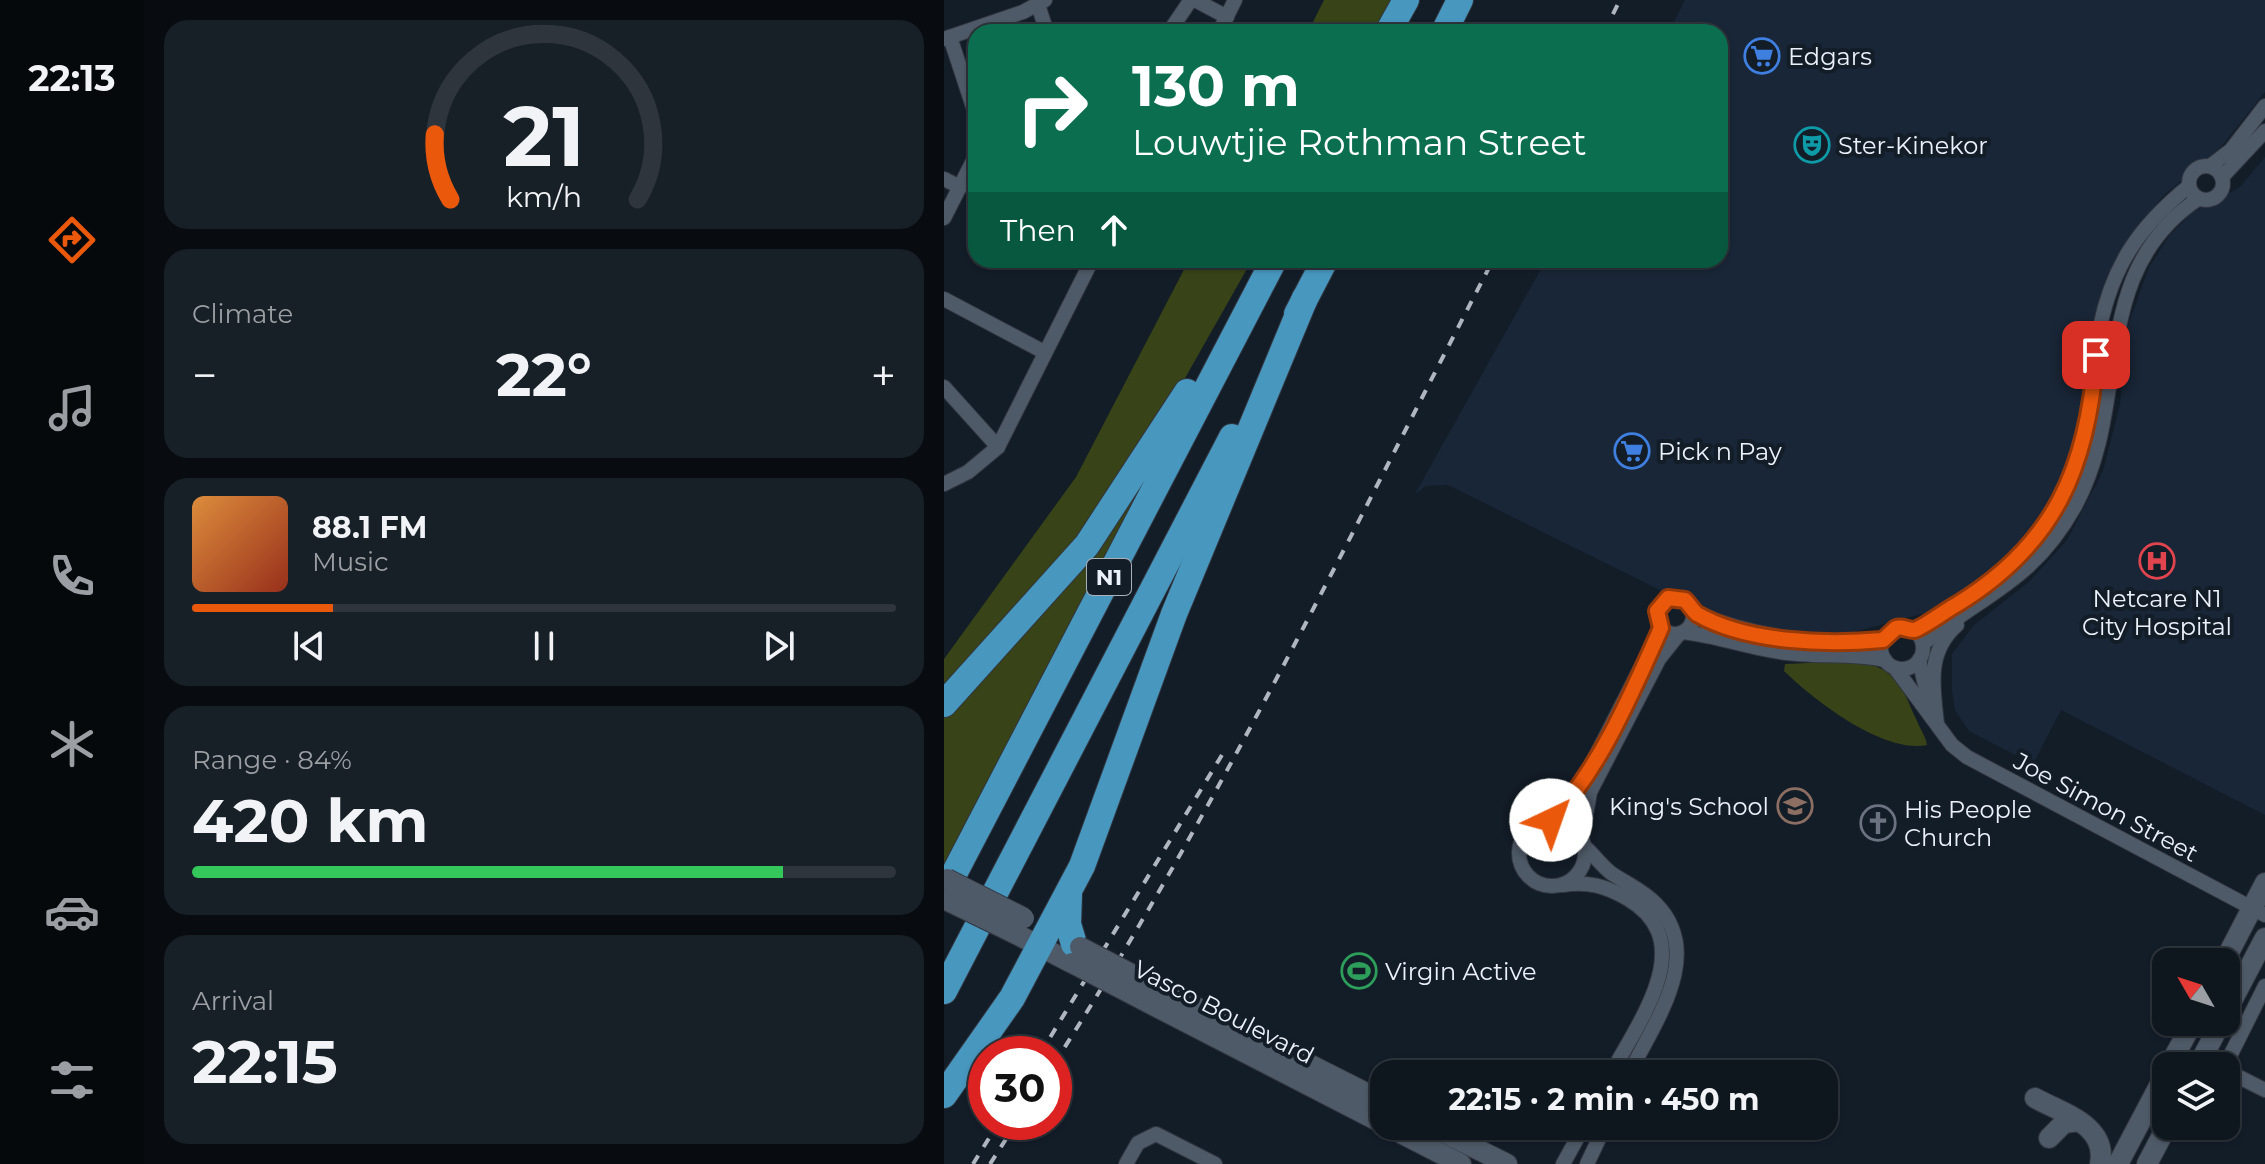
<!DOCTYPE html>
<meta charset="utf-8">
<style>
body{margin:0;font-family:Montserrat,sans-serif;background:#171f27;color:#f1f3f6;height:100vh;display:flex;flex-direction:column;font-size:30px;white-space:nowrap}
*{box-sizing:border-box;margin:0}
p{font-size:26px;color:#9b9fa4}
.icon{flex:none;width:44px;height:44px;fill:none;stroke:currentColor;stroke-width:2;stroke-linecap:round;stroke-linejoin:round}
.map{position:relative;flex:1;overflow:hidden}
.side{display:flex;flex-direction:column;gap:20px;padding:20px;background:#080c10;width:800px}
.side>*{flex:none}
.hud{position:absolute;left:24px;top:24px;width:760px;height:244px;border-radius:24px;box-shadow:0 2px 6px #0004,0 0 0 2px #2e353c;background:#0b6e4f;color:#fff;overflow:hidden}
.needle{width:52px;rotate:309deg}
.buttons{position:absolute;left:1208px;top:948px;display:grid;gap:16px}
.buttons a{display:grid;place-items:center;width:88px;height:88px;border-radius:16px;background:#0e161e;box-shadow:0 2px 6px #0004,0 0 0 2px #2e353c;font-size:40px}
.speed{position:absolute;left:24px;top:1036px;display:flex;gap:16px;font-size:40px;font-weight:700;text-align:center}
.speed>*{display:grid;place-content:center;width:104px;height:104px;border-radius:50%;background:#0e161e;box-shadow:0 2px 6px #0004,0 0 0 2px #2e353c;line-height:1}
.speed .limit{border:12px solid #d22;background:#fff;color:#111}
.pin{position:absolute;display:grid;place-items:center;width:68px;height:68px;color:#fff;margin:-34px;border-radius:16px;box-shadow:0 4px 12px #0006}
.me{position:absolute;width:88px;margin:-44px;rotate:42deg;stroke-linejoin:round;filter:drop-shadow(0 0 6px #0008)}
.turn{display:flex;align-items:center;gap:28px;height:168px;padding:0 32px;font-size:36px}
.turn .icon{width:104px;height:104px;stroke-width:2.5}
.turn b{display:block;font-size:56px;line-height:68px}
.then{display:flex;align-items:center;height:76px;padding:0 32px;background:#0003;gap:16px;font-size:30px}
.big{font-size:60px;font-weight:700;line-height:1.1}
.side .widget{flex:1;display:flex;flex-direction:column;justify-content:center;gap:12px;min-width:0;padding:0 28px;border-radius:24px;background:#171f27}
.side .dial{align-items:center;gap:0}
.dial svg{height:208px;overflow:visible;fill:none;stroke:#2e353c;stroke-width:7;stroke-linecap:round;text-anchor:middle}
.dial text{fill:#f1f3f6;stroke:none}
.song{display:flex;align-items:center;gap:24px}
.cover{width:96px;height:96px;border-radius:12px;background:linear-gradient(135deg,hsl(30 70% 55%),hsl(10 70% 35%))}
.played{height:8px;border-radius:4px;background:linear-gradient(90deg,#ea580c 20%,#2e353c 20%)}
.keys{display:flex;justify-content:space-around;direction:ltr}
.heat{display:flex;justify-content:space-between;align-items:center;font-size:44px;direction:ltr}
.charge{height:12px;border-radius:6px;background:linear-gradient(90deg,#34c759 84%,#2e353c 0)}
.trip{position:absolute;left:426px;top:1060px;width:468px;height:80px;border-radius:24px;background:#0e161e;box-shadow:0 2px 6px #0004,0 0 0 2px #2e353c;font-weight:700;line-height:80px;text-align:center}
main{display:flex;flex:1;min-height:0}
.menu{display:flex;flex-direction:column;width:144px;justify-content:space-around;align-items:center;background:#06090c;color:#9b9fa4}
.menu .icon{width:56px;height:56px}
.menu .on{color:#ea580c}
.menu b{font-size:36px;color:#f1f3f6}
.map>svg:first-child{display:block}
</style>
<main>
<nav class="menu">
<b>22:13</b>
<svg class="icon on" aria-label="directions" viewBox="0 0 24 24"><path d="M12 3l9 9-9 9-9-9zM9 14v-3h6M13 9l2 2-2 2"/></svg>
<svg class="icon" aria-label="music" viewBox="0 0 24 24"><path d="M9 18V5l10-2v13"/><circle cx="6" cy="18" r="3"/><circle cx="16" cy="16" r="3"/></svg>
<svg class="icon" aria-label="phone" viewBox="0 0 24 24"><path d="M5 4h4l2 5-3 2q2 4 5 5l2-3 5 2v4C11 20 4 13 5 4z"/></svg>
<svg class="icon" aria-label="climate" viewBox="0 0 24 24"><path d="M12 3v18M4 7l16 10M4 17L20 7"/></svg>
<svg class="icon" aria-label="car" viewBox="0 0 24 24"><path d="M5 17H2v-5l4-1 3-4h7l3 4 3 1v5h-3M9 17h6M6 11h13"/><circle cx="7" cy="17" r="2"/><circle cx="17" cy="17" r="2"/></svg>
<svg class="icon" aria-label="filters" viewBox="0 0 24 24"><path d="M4 7h16M4 17h16"/><circle cx="9" cy="7" r="2"/><circle cx="15" cy="17" r="2"/></svg>
</nav>
<section class="side">
<div class="widget dial"><svg viewBox="0 0 100 80">
<path d="M14 69A42 42 0 1 1 86 69"/>
<path d="M14 69A42 42 0 0 1 8 44" stroke="#ea580c"/>
<text x="50" y="56" font-size="32" font-weight="700">21</text>
<text x="50" y="72" font-size="11">km/h</text>
</svg></div>
<div class="widget"><p>Climate</p>
<div class="heat"><a>−</a><b class="big">22°</b><a>+</a></div>
</div>
<div class="widget">
<div class="song"><i class="cover"></i><div><b>88.1 FM</b><p>Music</p></div></div>
<div class="played"></div>
<div class="keys"><svg class="icon" aria-label="previous" viewBox="0 0 24 24"><path d="M18 5L8 12l10 7zM5 5v14"/></svg><svg class="icon" aria-label="pause" viewBox="0 0 24 24"><path d="M8 5v14M16 5v14"/></svg><svg class="icon" aria-label="next" viewBox="0 0 24 24"><path d="M6 5l10 7-10 7zM19 5v14"/></svg></div>
</div>
<div class="widget"><p>Range · 84%</p><b class="big">420 km</b><div class="charge"></div></div>
<div class="widget"><p>Arrival</p><b class="big">22:15</b></div>
</section>
<div class="map">
<svg width="1321" height="1164" viewBox="0 0 1321 1164">
<rect width="100%" height="100%" fill="#131d28"/>
<g fill="#192637">
<polygon points="741,0 1321,0 1321,92 1277,147 1217,198 1182,245 1129,459 1106,507 1065,557 1005,602 985,612 910,632 836,632 785,618 716,590 504,485 482,486 471,494 602,260 776,260 776,32 725,32"/>
<polygon points="1321,157 1321,815 1117,710 1089,764 1025,731 1011,710 1008,690 1008,654 1030,625 1086,581 1123,540 1159,471 1176,404 1184,326 1204,269 1225,236 1249,212 1295,188"/>
</g>
<g fill="#384317">
<polygon points="380,0 450,0 433,32 364,32"/>
<polygon points="245,260 308,260 215,424 151,522 0,693 0,659 132,477"/>
<polygon points="228,429 0,866 0,713"/>
<path d="M911,661C954,668 957,686 973,721C976,729 982,737 983,745C939,754 870,700 840,671L841,664Z"/>
</g>
<g fill="none" stroke-linecap="round" stroke-linejoin="round">
<defs>
<g id="street">
<polyline points="94,5 103,32"/>
<polyline points="225,32 246,1 251,0 283,17"/>
<polyline points="275,32 291,0"/>
<polyline points="6,37 32,116"/>
<polyline points="0,39 79,12 101,0"/>
<circle cx="1262" cy="183" r="17"/>
<polyline points="1266,166 1287,150 1321,106"/>
<polyline points="1278,177 1321,131"/>
<polyline points="0,179 16,187"/>
<polyline points="0,218 32,155"/>
<polyline points="0,299 100,352"/>
<polyline points="0,387 54,447"/>
<polyline points="0,484 24,472 54,447 148,260"/>
<circle cx="731" cy="616" r="18"/>
<path d="M749,612C810,637 873,646 939,640"/>
<circle cx="958" cy="648" r="21"/>
<path d="M970,630C1027,595 1081,562 1116,504C1150,449 1144,387 1156,327C1169,264 1196,226 1245,186"/>
<path d="M739,632C773,636 803,647 836,652C872,658 906,652 941,660"/>
<path d="M979,644C1040,593 1088,583 1131,506C1188,403 1143,273 1254,199"/>
<polyline points="975,660 985,702"/>
<polyline points="951,668 1008,745 1023,757 1321,915"/>
<path d="M993,724C989,687 982,652 1013,625"/>
<circle cx="608" cy="853" r="33"/>
<polyline points="607,820 637,785 717,628"/>
<polyline points="638,838 646,792 715,659 735,634"/>
<path d="M641,847C650,855 658,866 667,873C683,884 699,890 712,904C762,955 709,1024 685,1074"/>
<path d="M619,885C644,881 662,886 684,899C757,942 694,1022 667,1074"/>
<polyline points="1321,986 1283,1062 1293,1076 1321,1090"/>
<polyline points="182,1164 194,1143 212,1134 271,1164"/>
<polyline points="619,1164 640,1126"/>
<polyline points="643,1164 661,1126"/>
</g>
<g id="secondary">
<polyline points="72,934 128,963"/>
<polyline points="1280,962 1321,883"/>
<polyline points="214,988 440,1102"/>
<polyline points="205,1003 440,1124"/>
<polyline points="1282,1012 1321,938"/>
<polyline points="1225,1066 1249,1022"/>
<polyline points="1254,1066 1277,1022"/>
<path d="M1091,1098C1118,1113 1164,1125 1156,1164"/>
<polyline points="443,1126 517,1164"/>
<polyline points="487,1126 563,1164"/>
<polyline points="1105,1138 1120,1123 1135,1121"/>
<polyline points="1174,1164 1222,1073"/>
<polyline points="1203,1164 1223,1126"/>
</g>
<g id="highway">
<polyline points="444,32 462,0"/>
<polyline points="500,32 516,0"/>
<polyline points="353,314 381,260"/>
<polyline points="0,704 143,545 243,392"/>
<polyline points="0,893 330,260"/>
<polyline points="125,894 124,924 130,944"/>
<polyline points="0,991 288,437"/>
<polyline points="0,1095 68,998 138,866 230,614 361,298"/>
</g>
</defs>
<use href="#street" stroke="#313640" stroke-width="16"/>
<use href="#secondary" stroke="#313640" stroke-width="22"/>
<use href="#highway" stroke="#313640" stroke-width="28"/>
<use href="#street" stroke="#4f5a68" stroke-width="14"/>
<use href="#secondary" stroke="#4f5a68" stroke-width="20"/>
<use href="#highway" stroke="#4897bf" stroke-width="26"/>
<g stroke="#afb6c0" stroke-width="4" stroke-dasharray="10 10" stroke-linecap="butt">
<polyline points="660,32 676,0"/>
<polyline points="96,1054 281,750"/>
<path d="M110,1064C275,807 408,531 549,260"/>
<polyline points="29,1164 55,1122"/>
<polyline points="46,1164 73,1122"/>
</g>
<defs>
<g id="secondary-bridge">
<polyline points="3,879 80,918"/>
<polyline points="0,899 72,934"/>
<polyline points="136,947 214,988"/>
<polyline points="128,963 205,1003"/>
</g>
</defs>
<use href="#secondary-bridge" stroke="#313640" stroke-width="22" stroke-linecap="butt"/>
<use href="#secondary-bridge" stroke="#4f5a68" stroke-width="20"/>
</g>
<g fill="none" stroke-linecap="round" stroke-linejoin="round">
<defs>
<path id="route" d="M607,820C655,771 689,691 717,628L713,611L724,598L741,600C746,605 748,610 753,614C803,643 883,645 939,640L952,628C959,626 963,630 970,630C977,629 1004,609 1012,605C1111,545 1144,467 1152,355"/>
</defs>
<use href="#route" stroke="#983908" stroke-width="20"/>
<use href="#route" stroke="#ea580c" stroke-width="14"/>
</g>
<defs>
<symbol id="supermarket-ring" viewBox="-11 -11 22 22"><circle r="9.5" fill="#131d28" stroke="#3f7fe0" stroke-width="1.5"/><path d="M-6-5.5h2.5l.6 2H6L4.5 2H-2.5L-4.4-4H-6ZM-1.5 3.2a1.3 1.3 0 1 0 .1 0ZM3 3.2a1.3 1.3 0 1 0 .1 0Z" fill="#3f7fe0"/></symbol>
<symbol id="theatre-ring" viewBox="-11 -11 22 22"><circle r="9.5" fill="#131d28" stroke="#0f9aa8" stroke-width="1.5"/><path d="M-5-5.5Q0-4 5-5.5V0Q5 5 0 6Q-5 5-5 0ZM-3.3-2.5H-1v1.5H-3.3ZM1-2.5H3.3v1.5H1ZM-2.8 1Q0 5.5 2.8 1Z" fill="#0f9aa8"/></symbol>
<symbol id="hospital-ring" viewBox="-11 -11 22 22"><circle r="9.5" fill="#131d28" stroke="#e0444e" stroke-width="1.5"/><path d="M-5-5h3v3.5h4V-5h3V5h-3V1.5h-4V5h-3Z" fill="#e0444e"/></symbol>
<symbol id="school-ring" viewBox="-11 -11 22 22"><circle r="9.5" fill="#131d28" stroke="#8d6e63" stroke-width="1.5"/><path d="M0-5L7-2L0 1L-7-2ZM-4 1L0 2.5L4 1V4Q0 6-4 4Z" fill="#8d6e63"/></symbol>
<symbol id="church-ring" viewBox="-11 -11 22 22"><circle r="9.5" fill="#131d28" stroke="#6b7280" stroke-width="1.5"/><path d="M-1.2-6h2.4v3.5h3.3v2.4h-3.3V6h-2.4V-.1h-3.3v-2.4h3.3Z" fill="#6b7280"/></symbol>
<symbol id="stadium-ring" viewBox="-11 -11 22 22"><circle r="9.5" fill="#131d28" stroke="#2e9e5b" stroke-width="1.5"/><path d="M0-5a6.5 5 0 1 0 0 10a6.5 5 0 1 0 0-10ZM-3.5-1.8h7v3.6h-7Z" fill="#2e9e5b"/></symbol>
</defs>
<g fill-rule="evenodd">
<use href="#supermarket-ring" x="798" y="36" width="40" height="40"/>
<use href="#theatre-ring" x="848" y="125" width="40" height="40"/>
<use href="#supermarket-ring" x="668" y="431" width="40" height="40"/>
<use href="#hospital-ring" x="1193" y="541" width="40" height="40"/>
<use href="#school-ring" x="831" y="786" width="40" height="40"/>
<use href="#church-ring" x="914" y="803" width="40" height="40"/>
<use href="#stadium-ring" x="395" y="951" width="40" height="40"/>
</g>
<g text-anchor="middle" dominant-baseline="central" stroke-width="8" stroke-linejoin="round" paint-order="stroke">
<rect fill="#131d28" stroke="#aab1bb" stroke-width="2" x="143" y="559" width="44" height="36" rx="6"/>
<g font-size="22" font-weight="bold" fill="#ebf1fa">
<text x="165" y="577">N1</text>
</g>
<g font-size="24" fill="#ebf1fa" stroke="#131d28" text-anchor="start">
<text x="844" y="56">Edgars</text>
<text x="894" y="145">Ster-Kinekor</text>
<text x="714" y="451">Pick n Pay</text>
<text x="1213" y="598" text-anchor="middle">Netcare N1<tspan x="1213" dy="28">City Hospital</tspan></text>
<text x="825" y="806" text-anchor="end">King's School</text>
<text x="960" y="809">His People<tspan x="960" dy="28">Church</tspan></text>
<text x="441" y="971">Virgin Active</text>
</g>
<g font-size="24" fill="#ebf1fa" stroke="#131d28">
<text transform="translate(1162 807) rotate(28)">Joe Simon Street</text>
<text transform="translate(280 1012) rotate(27)">Vasco Boulevard</text>
</g>
</g>
</svg>
<div class="buttons">
<a><svg class="needle" viewBox="-14 -14 28 28"><path d="M0-13l5 13h-10z" fill="#e53935"/><path d="M0 13l5-13h-10z" fill="#9b9fa4"/></svg></a>
<a><svg class="icon" aria-label="layers" viewBox="0 0 24 24"><path d="M12 4l9 5-9 5-9-5zM3 14l9 5 9-5"/></svg></a>
</div>
<div class="speed"><div class="limit">30</div></div>
<div class="pin" style="left:1152px;top:355px;background:#d93025"><svg class="icon" aria-label="arrive" viewBox="0 0 24 24"><path d="M6 21V4h12l-3 4 3 4H6"/></svg></div>
<svg class="me" style="left:607px;top:820px" viewBox="-20 -20 40 40"><circle r="19" fill="#fff"/><path d="M0-13L10 11 0 6-10 11z" fill="#ea580c"/></svg>
<div class="trip">22:15 · 2 min · 450 m</div>
<div class="hud">
<div class="turn"><svg class="icon" aria-label="right" viewBox="0 0 24 24"><path d="M7 20v-9h11M14 6l5 5-5 5"/></svg><div><b>130 m</b>Louwtjie Rothman Street</div></div>
<div class="then">Then<svg class="icon" aria-label="ahead" viewBox="0 0 24 24"><path d="M12 20V5M6 11l6-6 6 6"/></svg></div>
</div>
</div>
</main>
